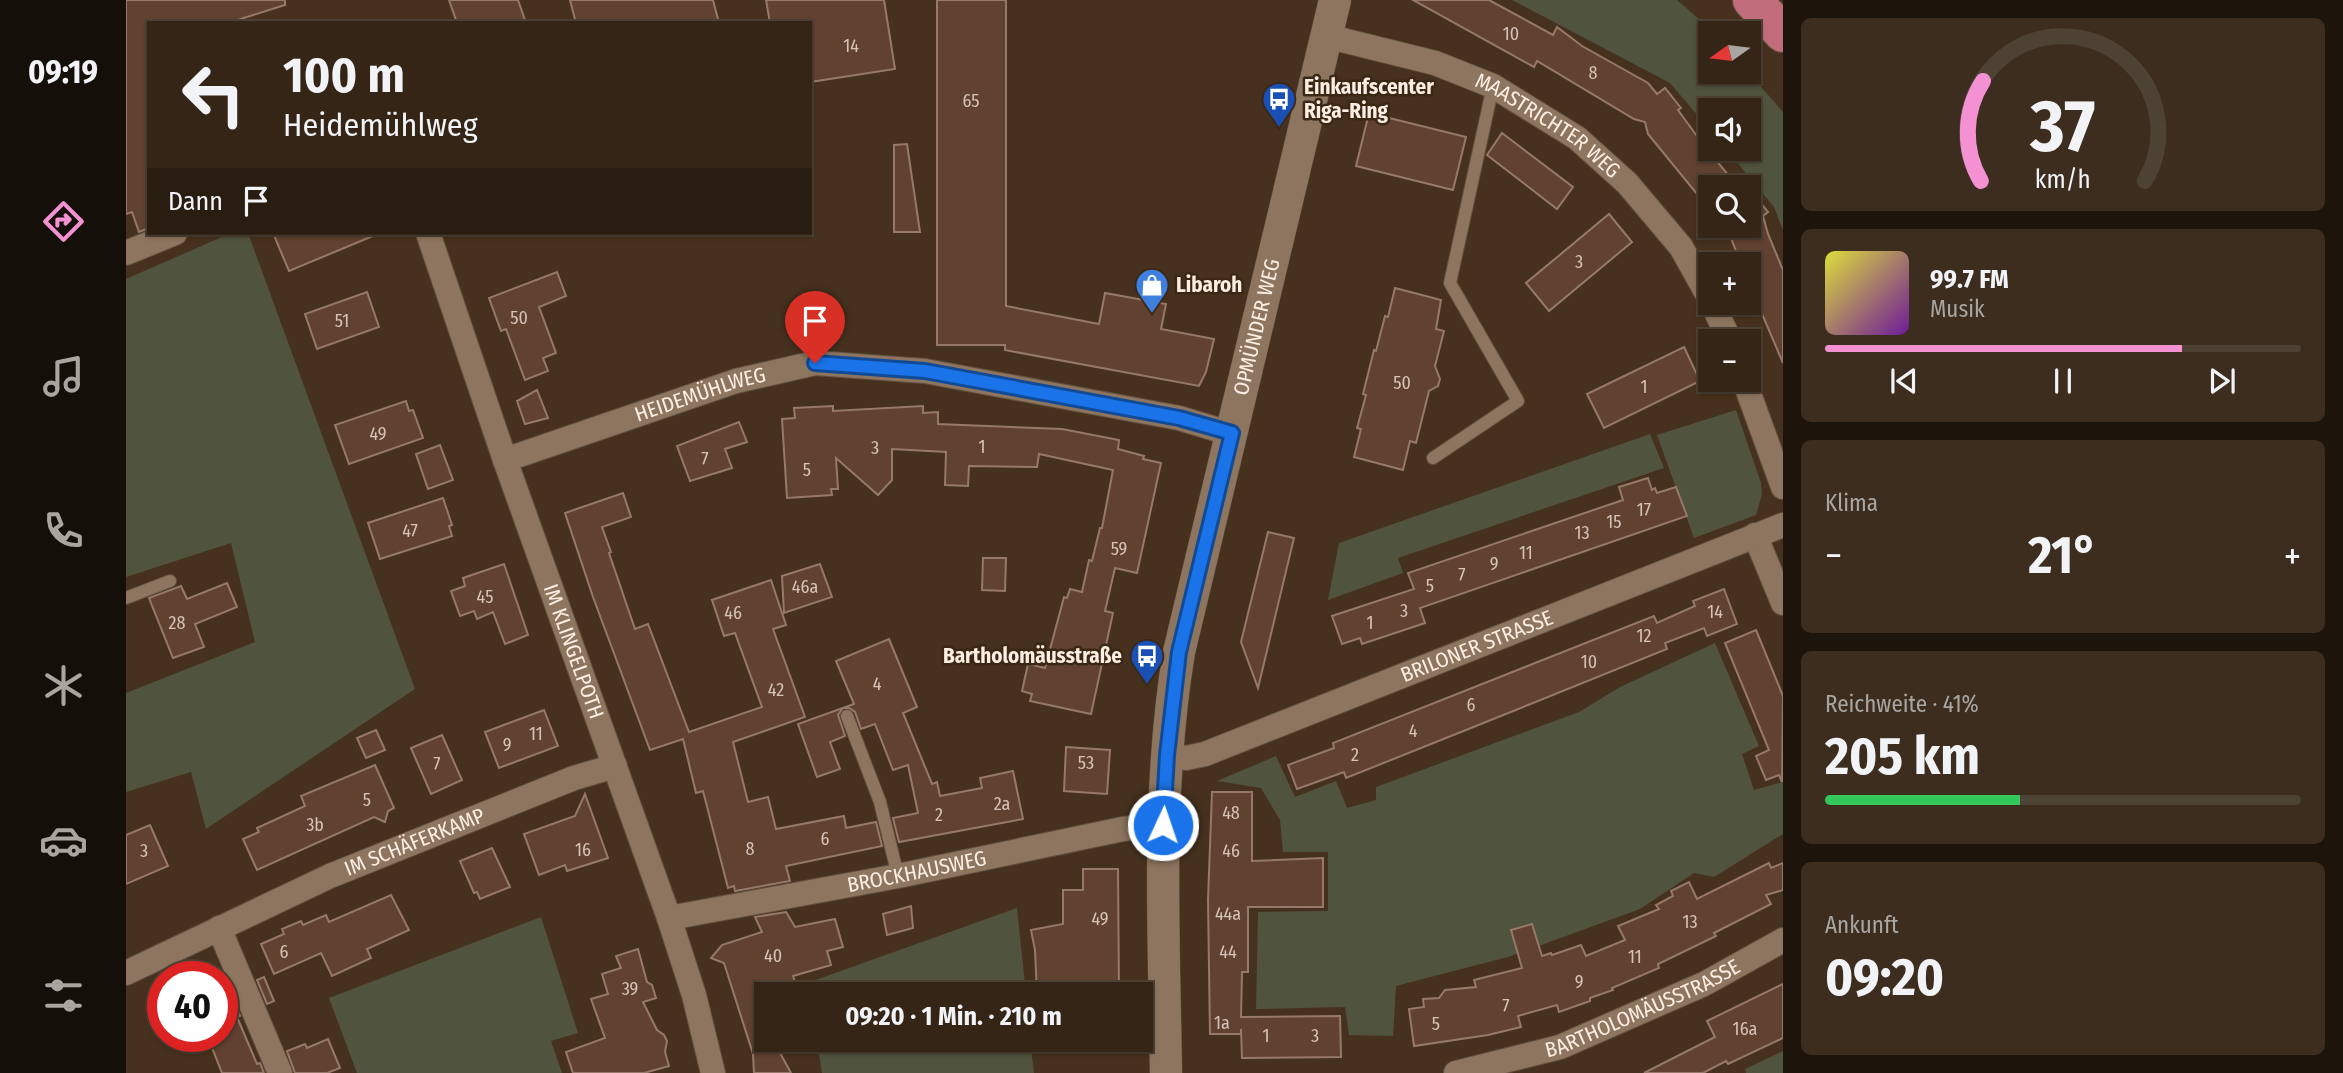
<!DOCTYPE html>
<html lang="de">
<meta charset="utf-8">
<style>
body{margin:0;font-family:"Fira Sans Condensed",sans-serif;background:#3c2d1f;color:#f1f3f6;height:100vh;display:flex;flex-direction:column;font-size:26px;white-space:nowrap}
*{box-sizing:border-box;margin:0}
p{font-size:23px;color:#a9a5a1}
.icon{flex:none;width:38px;height:38px;fill:none;stroke:currentColor;stroke-width:2;stroke-linecap:round;stroke-linejoin:round}
.map{position:relative;flex:1;overflow:hidden}
.drawer{display:flex;flex-direction:column;gap:18px;padding:18px;background:#1d140c;width:560px}
.drawer>*{flex:none}
.hud{position:absolute;left:21px;top:21px;width:665px;height:214px;border-radius:0px;box-shadow:0 2px 5px #0004,0 0 0 2px #4e4235;background:#342516;color:#f1f3f6;overflow:hidden}
.needle{width:46px;rotate:256deg}
.tools{position:absolute;left:1572px;top:21px;display:grid;gap:14px}
.tools a{display:grid;place-items:center;width:63px;height:63px;border-radius:0px;background:#342516;box-shadow:0 2px 5px #0004,0 0 0 2px #4e4235;font-size:35px}
.speed{position:absolute;left:21px;top:961px;display:flex;gap:14px;font-size:35px;font-weight:700;text-align:center}
.speed>*{display:grid;place-content:center;width:91px;height:91px;border-radius:50%;background:#342516;box-shadow:0 2px 5px #0004,0 0 0 2px #4e4235;line-height:1}
.speed .limit{border:10px solid #d22;background:#fff;color:#111}
.pin{position:absolute;display:grid;place-items:center;width:60px;height:60px;color:#fff;margin:-72px -30px;border-radius:50% 50% 50% 0;rotate:-45deg;box-shadow:0 0 7px #0007}
.pin .icon{rotate:45deg}
.me{position:absolute;width:77px;margin:-38px;rotate:3deg;stroke-linejoin:round;filter:drop-shadow(0 0 5px #0008)}
.turn{display:flex;align-items:center;gap:24px;height:147px;padding:0 21px;font-size:32px}
.turn .icon{width:91px;height:91px;stroke-width:2.5}
.turn b{display:block;font-size:49px;line-height:60px}
.then{display:flex;align-items:center;height:66px;padding:0 21px;background:#0003;gap:14px;font-size:26px}
.big{font-size:52px;font-weight:700;line-height:1.1}
.drawer .card{flex:1;display:flex;flex-direction:column;justify-content:center;gap:10px;min-width:0;padding:0 24px;border-radius:10px;background:#3c2d1f}
.drawer .dial{align-items:center;gap:0}
.dial svg{height:182px;overflow:visible;fill:none;stroke:#4e4235;stroke-width:7;stroke-linecap:round;text-anchor:middle}
.dial text{fill:#f1f3f6;stroke:none}
.song{display:flex;align-items:center;gap:21px}
.cover{width:84px;height:84px;border-radius:10px;background:linear-gradient(135deg,hsl(60 70% 55%),hsl(280 70% 35%))}
.played{height:7px;border-radius:4px;background:linear-gradient(90deg,#f491d3 75%,#4e4235 75%)}
.keys{display:flex;justify-content:space-around;direction:ltr}
.heat{display:flex;justify-content:space-between;align-items:center;font-size:38px;direction:ltr}
.charge{height:10px;border-radius:5px;background:linear-gradient(90deg,#34c759 41%,#4e4235 0)}
.trip{position:absolute;left:628px;top:982px;width:399px;height:70px;border-radius:0px;background:#342516;box-shadow:0 2px 5px #0004,0 0 0 2px #4e4235;font-weight:700;line-height:70px;text-align:center}
main{display:flex;flex:1;min-height:0}
.tab-bar{display:flex;flex-direction:column;width:126px;justify-content:space-around;align-items:center;background:#150f09;color:#a9a5a1}
.tab-bar .icon{width:49px;height:49px}
.tab-bar .current{color:#f491d3}
.tab-bar b{font-size:32px;color:#f1f3f6}
.map>svg:first-child{display:block}
</style>
<main>
<nav class="tab-bar">
<b>09:19</b>
<svg class="icon current" aria-label="directions" viewBox="0 0 24 24"><path d="M12 3l9 9-9 9-9-9zM9 14v-3h6M13 9l2 2-2 2"/></svg>
<svg class="icon" aria-label="music" viewBox="0 0 24 24"><path d="M9 18V5l10-2v13"/><circle cx="6" cy="18" r="3"/><circle cx="16" cy="16" r="3"/></svg>
<svg class="icon" aria-label="phone" viewBox="0 0 24 24"><path d="M5 4h4l2 5-3 2q2 4 5 5l2-3 5 2v4C11 20 4 13 5 4z"/></svg>
<svg class="icon" aria-label="climate" viewBox="0 0 24 24"><path d="M12 3v18M4 7l16 10M4 17L20 7"/></svg>
<svg class="icon" aria-label="car" viewBox="0 0 24 24"><path d="M5 17H2v-5l4-1 3-4h7l3 4 3 1v5h-3M9 17h6M6 11h13"/><circle cx="7" cy="17" r="2"/><circle cx="17" cy="17" r="2"/></svg>
<svg class="icon" aria-label="filters" viewBox="0 0 24 24"><path d="M4 7h16M4 17h16"/><circle cx="9" cy="7" r="2"/><circle cx="15" cy="17" r="2"/></svg>
</nav>
<div class="map">
<svg width="1657" height="1073" viewBox="0 0 1657 1073">
<rect width="100%" height="100%" fill="#46311e"/>
<g fill="#50533e">
<polygon points="1386,0 1551,0 1589,33 1584,33 1584,72 1622,72 1657,112 1657,230 1648,207 1600,149 1622,149 1622,110 1584,110 1584,130 1544,83"/>
<polygon points="105,233 122,233 289,689 80,829 65,772 0,792 0,693 129,642 105,543 0,577 0,279"/>
<polygon points="1610,410 1635,483 1636,494 1630,515 1568,538 1531,435"/>
<polygon points="1524,434 1538,468 1272,558 1277,573 1202,600 1213,543"/>
<polygon points="1589,643 1633,746 1616,754 1628,790 1657,782 1657,834 1588,877 1568,873 1514,909 1382,957 1270,986 1267,1036 1223,1035 1219,1007 1130,1009 1132,912 1202,911 1202,852 1157,852 1154,820 1135,788 1091,781 1150,756 1169,797 1210,781 1221,808 1250,800 1250,787 1453,712 1494,687"/>
<polygon points="891,908 900,994 685,994 684,982"/>
<polygon points="415,917 452,1033 425,1041 436,1073 231,1073 203,998"/>
<polygon points="691,1040 904,1040 908,1073 696,1073"/>
<polygon points="1657,1051 1657,1073 1620,1073 1619,1069"/>
</g>
<g fill="#614130" stroke="#967969" stroke-width="2">
<polygon points="0,0 159,0 159,5 102,23 23,23 23,228 13,232 6,212 0,214"/>
<polygon points="323,0 392,0 400,23 331,23"/>
<polygon points="444,0 587,0 593,23 450,23"/>
<polygon points="640,0 758,0 769,69 684,82 684,23 644,23"/>
<polygon points="811,0 880,0 880,306 973,324 979,293 1040,304 1035,329 1088,339 1080,372 1073,386 884,351 879,350 879,345 811,345"/>
<polygon points="1287,0 1363,0 1427,35 1431,27 1456,46 1522,83 1531,94 1539,88 1555,108 1552,110 1576,143 1612,187 1584,187 1584,210 1522,134 1519,122 1508,119 1411,61 1408,67"/>
<polygon points="1243,113 1340,137 1327,190 1230,166"/>
<polygon points="1376,133 1447,187 1431,209 1361,155"/>
<polygon points="781,144 794,232 768,232 768,145"/>
<polygon points="1626,192 1642,212 1637,216 1642,234 1657,270 1657,363 1622,281 1622,264 1615,264 1603,233 1596,226 1622,226 1622,195"/>
<polygon points="1483,214 1506,242 1423,311 1400,283"/>
<polygon points="147,233 254,233 163,271"/>
<polygon points="431,272 440,296 413,307 430,353 417,358 422,371 399,380 380,329 375,331 363,298"/>
<polygon points="1269,288 1315,300 1310,329 1318,331 1309,366 1314,379 1312,386 1303,391 1290,443 1284,441 1277,470 1228,457 1235,429 1231,428 1240,395 1237,394 1248,350 1250,351 1259,316 1262,317"/>
<polygon points="241,292 253,327 191,349 179,314"/>
<polygon points="1558,347 1574,381 1478,428 1461,394"/>
<polygon points="411,390 422,418 399,424 391,401"/>
<polygon points="280,401 283,411 287,410 297,438 223,464 209,425"/>
<polygon points="707,406 707,411 797,406 797,413 812,412 812,424 936,429 993,440 992,449 1018,456 1017,459 1035,463 1011,573 989,568 979,611 987,613 965,714 904,701 906,694 896,691 902,664 919,668 938,597 941,598 944,589 956,592 963,560 966,561 974,528 976,528 987,470 913,454 911,467 843,466 842,486 819,485 820,452 766,449 766,480 752,495 710,458 712,489 705,489 706,495 661,498 656,419 669,418 668,408"/>
<polygon points="613,422 621,442 599,449 606,468 564,481 551,446"/>
<polygon points="314,445 327,480 302,489 290,454"/>
<polygon points="1522,478 1526,490 1529,488 1531,493 1550,487 1561,516 1294,608 1299,623 1236,644 1234,638 1216,644 1206,616 1288,589 1282,573 1497,500 1493,487"/>
<polygon points="497,493 505,517 476,527 485,552 483,553 509,629 522,624 563,732 636,707 609,633 598,636 586,600 645,580 660,625 647,629 679,717 607,742 622,802 642,797 650,829 718,816 720,828 750,822 756,846 660,866 664,881 609,891 608,886 602,888 577,791 570,793 557,739 524,750 467,597 439,513"/>
<polygon points="317,498 326,525 323,526 326,536 254,559 242,523"/>
<polygon points="1142,532 1168,538 1132,688 1115,642"/>
<polygon points="857,558 880,558 879,591 856,590"/>
<polygon points="378,564 402,635 379,644 367,612 351,619 348,611 334,616 325,591 339,586 337,578"/>
<polygon points="694,564 706,597 658,613 656,576"/>
<polygon points="101,583 111,607 69,624 78,647 47,658 23,598 55,586 61,599"/>
<polygon points="1598,589 1611,624 1581,636 1578,628 1539,643 1541,649 1340,730 1220,778 1218,772 1171,789 1162,765 1208,748 1207,743 1528,616 1531,623 1569,606 1567,601"/>
<polygon points="1630,630 1657,696 1656,782 1653,775 1640,780 1630,756 1643,750 1599,643"/>
<polygon points="763,639 791,707 777,713 806,784 811,782 814,796 856,788 854,778 887,771 897,819 773,842 767,818 792,813 782,765 767,770 749,724 735,729 729,712 723,708 717,708 712,715 719,736 704,742 714,769 691,777 672,724 728,704 710,661"/>
<polygon points="418,710 432,746 373,768 359,732"/>
<polygon points="250,730 259,750 240,758 231,738"/>
<polygon points="316,735 336,780 305,794 285,748"/>
<polygon points="940,747 984,750 981,794 938,791"/>
<polygon points="249,765 268,808 262,811 259,822 248,817 131,870 117,839 133,832 131,828 179,806 175,796"/>
<polygon points="1086,792 1126,792 1126,861 1197,858 1197,907 1122,907 1122,972 1116,972 1115,1017 1214,1016 1215,1057 1116,1058 1115,1029 1115,1034 1084,1034 1082,900"/>
<polygon points="459,794 482,858 441,871 439,865 413,875 398,834 449,816"/>
<polygon points="24,825 42,866 0,884 0,835"/>
<polygon points="366,848 384,887 354,899 351,892 348,893 334,861"/>
<polygon points="1643,863 1645,868 1657,863 1657,890 1640,895 1645,904 1588,933 1590,936 1532,964 1533,968 1486,988 1487,990 1464,998 1464,1001 1433,1012 1431,1005 1392,1016 1395,1027 1362,1035 1288,1046 1283,1009 1298,1007 1297,999 1313,998 1319,990 1350,987 1348,980 1396,968 1385,930 1406,924 1416,956 1425,953 1426,955 1455,945 1460,956 1499,940 1492,926 1533,909 1530,905 1547,896 1545,891 1563,882 1571,899"/>
<polygon points="957,869 992,869 993,994 911,994 909,950 905,930 937,924 937,890 957,890"/>
<polygon points="265,895 283,930 241,949 245,958 206,976 195,953 148,974 135,944 158,934 156,929 175,921 177,925 200,915 203,922"/>
<polygon points="785,906 787,928 761,935 757,914"/>
<polygon points="660,912 669,927 709,919 717,947 701,951 705,965 667,976 673,994 640,994 640,1040 647,1040 665,1073 628,1073 627,1054 598,963 585,958 596,945 636,932 629,917"/>
<polygon points="512,949 521,982 526,985 530,998 517,1002 531,1030 538,1035 541,1041 539,1052 543,1066 518,1073 447,1073 440,1052 479,1038 465,999 482,994 476,974 495,968 490,956"/>
<polygon points="138,977 148,1001 141,1004 131,980"/>
<polygon points="96,982 101,992 104,991 114,1016 111,1017 131,1064 134,1063 138,1073 96,1073 85,1045 96,1040"/>
<polygon points="1657,984 1657,1038 1602,1064 1600,1061 1577,1073 1518,1073 1589,1037 1581,1021"/>
<polygon points="202,1039 214,1068 201,1073 169,1073 161,1051 179,1044 181,1048"/>
</g>
<g fill="none" stroke-linecap="round" stroke-linejoin="round">
<defs>
<g id="service">
<polyline points="1307,458 1392,401 1324,283 1367,86"/>
<polyline points="0,598 44,581"/>
<polyline points="721,716 754,802 772,876"/>
</g>
<g id="minor">
<path id="s1" d="M1200,36L1309,63L1367,86L1451,138L1501,183L1555,247L1584,299"/>
<path id="s2" d="M302,233L379,460L543,918L568,995L587,1073"/>
<polyline points="0,253 49,233"/>
<polyline points="1586,303 1604,341"/>
<polyline points="1618,380 1657,487"/>
<path id="s3" d="M379,460L610,381L689,363L799,371L1053,418L1106,434"/>
<polyline points="1629,535 1657,603"/>
<path id="s4" d="M1041,755L1060,758L1079,754L1657,525"/>
<path id="s5" d="M543,918L772,876L997,829L1037,825"/>
<polyline points="93,928 154,1073"/>
<path id="s6" d="M0,973L204,876L448,778L489,766"/>
<path id="s7" d="M1330,1073L1434,1047L1578,984L1657,940"/>
</g>
<g id="tertiary">
<path id="s8" d="M1040,1073C1038,932 1030,791 1053,652L1209,0"/>
</g>
<polyline id="primary" points="1626,0 1657,33"/>
</defs>
<use href="#service" stroke="#62503e" stroke-width="14"/>
<use href="#minor" stroke="#62503e" stroke-width="26"/>
<use href="#tertiary" stroke="#62503e" stroke-width="33"/>
<use href="#primary" stroke="#62503e" stroke-width="40"/>
<use href="#service" stroke="#8d755f" stroke-width="12"/>
<use href="#minor" stroke="#8d755f" stroke-width="24"/>
<use href="#tertiary" stroke="#8d755f" stroke-width="32"/>
<use href="#primary" stroke="#c16d7b" stroke-width="38"/>
</g>
<g fill="none" stroke-linecap="round" stroke-linejoin="round">
<defs>
<polyline id="route" points="689,363 799,371 1053,418 1106,433 1053,652 1041,755 1037,825"/>
</defs>
<use href="#route" stroke="#114b97" stroke-width="18"/>
<use href="#route" stroke="#1a73e8" stroke-width="12"/>
</g>
<defs>
<symbol id="bus-pin" viewBox="-11 -11 22 30"><path d="M0 17L-7.5 6A9.5 9.5 0 1 1 7.5 6Z" fill="#1a4fb4" stroke="#3b2714"/><path d="M-5-6H5V4H4V6H2V4H-2V6H-4V4H-5ZM-3.5-4V0h7V-4ZM-3.5 1.2v1.5H-2V1.2ZM2 1.2v1.5H3.5V1.2Z" fill="#fff"/></symbol>
<symbol id="shop-pin" viewBox="-11 -11 22 30"><path d="M0 17L-7.5 6A9.5 9.5 0 1 1 7.5 6Z" fill="#3f7fe0" stroke="#3b2714"/><path d="M-5-2.5h2.3a2.7 3.5 0 0 1 5.4 0H5L5.5 6h-11ZM-1.5-2.5h3a1.5 2.3 0 0 0-3 0Z" fill="#fff"/></symbol>
</defs>
<g fill-rule="evenodd">
<use href="#bus-pin" x="1134" y="80" width="38" height="52"/>
<use href="#shop-pin" x="1007" y="266" width="38" height="52"/>
<use href="#bus-pin" x="1002" y="637" width="38" height="52"/>
</g>
<g text-anchor="middle" dominant-baseline="central" stroke-width="5" stroke-linejoin="round" paint-order="stroke">
<g font-size="18" fill="#d5c3b6">
<text x="1385" y="34">10</text>
<text x="725" y="46">14</text>
<text x="1467" y="73">8</text>
<text x="845" y="101">65</text>
<text x="1453" y="262">3</text>
<text x="393" y="318">50</text>
<text x="216" y="321">51</text>
<text x="1276" y="383">50</text>
<text x="1518" y="387">1</text>
<text x="252" y="434">49</text>
<text x="856" y="447">1</text>
<text x="749" y="448">3</text>
<text x="579" y="459">7</text>
<text x="681" y="470">5</text>
<text x="1518" y="510">17</text>
<text x="1488" y="522">15</text>
<text x="284" y="531">47</text>
<text x="1456" y="533">13</text>
<text x="993" y="549">59</text>
<text x="1400" y="553">11</text>
<text x="1368" y="564">9</text>
<text x="1336" y="575">7</text>
<text x="1304" y="586">5</text>
<text x="679" y="587">46a</text>
<text x="359" y="597">45</text>
<text x="1278" y="611">3</text>
<text x="1589" y="612">14</text>
<text x="607" y="613">46</text>
<text x="51" y="623">28</text>
<text x="1244" y="623">1</text>
<text x="1518" y="636">12</text>
<text x="1463" y="662">10</text>
<text x="751" y="684">4</text>
<text x="650" y="690">42</text>
<text x="1345" y="705">6</text>
<text x="1287" y="731">4</text>
<text x="410" y="734">11</text>
<text x="381" y="745">9</text>
<text x="1229" y="755">2</text>
<text x="960" y="763">53</text>
<text x="311" y="764">7</text>
<text x="241" y="800">5</text>
<text x="876" y="804">2a</text>
<text x="1105" y="813">48</text>
<text x="813" y="815">2</text>
<text x="189" y="825">3b</text>
<text x="699" y="839">6</text>
<text x="624" y="849">8</text>
<text x="457" y="850">16</text>
<text x="18" y="851">3</text>
<text x="1105" y="851">46</text>
<text x="1102" y="914">44a</text>
<text x="974" y="919">49</text>
<text x="1564" y="922">13</text>
<text x="158" y="952">6</text>
<text x="1102" y="952">44</text>
<text x="647" y="956">40</text>
<text x="1509" y="957">11</text>
<text x="1453" y="982">9</text>
<text x="504" y="989">39</text>
<text x="1380" y="1006">7</text>
<text x="1096" y="1023">1a</text>
<text x="1310" y="1024">5</text>
<text x="1619" y="1029">16a</text>
<text x="1140" y="1036">1</text>
<text x="1189" y="1036">3</text>
</g>
<g font-size="21" font-weight="bold" fill="#fceee2" stroke="#3b2714" text-anchor="start">
<text x="1178" y="87">Einkaufscenter<tspan x="1178" dy="24">Riga-Ring</tspan></text>
<text x="1050" y="285">Libaroh</text>
<text x="996" y="656" text-anchor="end">Bartholomäusstraße</text>
</g>
<g font-size="21" fill="#fceee2" stroke="#3b2714">
<text stroke="none"><textPath href="#s1" startOffset="242">MAASTRICHTER WEG</textPath></text>
<text stroke="none"><textPath href="#s8" startOffset="756">OPMÜNDER WEG</textPath></text>
<text stroke="none"><textPath href="#s3" startOffset="206">HEIDEMÜHLWEG</textPath></text>
<text stroke="none"><textPath href="#s4" startOffset="331">BRILONER STRASSE</textPath></text>
<text stroke="none"><textPath href="#s2" startOffset="443">IM KLINGELPOTH</textPath></text>
<text stroke="none"><textPath href="#s6" startOffset="317">IM SCHÄFERKAMP</textPath></text>
<text stroke="none"><textPath href="#s5" startOffset="252">BROCKHAUSWEG</textPath></text>
<text stroke="none"><textPath href="#s7" startOffset="198">BARTHOLOMÄUSSTRASSE</textPath></text>
</g>
</g>
</svg>
<div class="tools">
<a><svg class="needle" viewBox="-14 -14 28 28"><path d="M0-13l5 13h-10z" fill="#e53935"/><path d="M0 13l5-13h-10z" fill="#a9a5a1"/></svg></a>
<a><svg class="icon" aria-label="sound" viewBox="0 0 24 24"><path d="M4 9h4l5-4v14l-5-4H4zM17 9q2 3 0 6"/></svg></a>
<a><svg class="icon" aria-label="search" viewBox="0 0 24 24"><circle cx="10" cy="10" r="6"/><path d="M15 15l6 6"/></svg></a>
<a>+</a>
<a>−</a>
</div>
<div class="speed"><div class="limit">40</div></div>
<div class="pin" style="left:689px;top:363px;background:#d93025"><svg class="icon" aria-label="arrive" viewBox="0 0 24 24"><path d="M6 21V4h12l-3 4 3 4H6"/></svg></div>
<svg class="me" style="left:1037px;top:825px" viewBox="-20 -20 40 40"><circle r="17" fill="#1a73e8" stroke="#fff" stroke-width="3"/><path d="M0-11L8 9 0 5-8 9z" fill="#fff"/></svg>
<div class="trip">09:20 · 1 Min. · 210 m</div>
<div class="hud">
<div class="turn"><svg class="icon" aria-label="left" viewBox="0 0 24 24"><path d="M17 20v-9H6M10 6l-5 5 5 5"/></svg><div><b>100 m</b>Heidemühlweg</div></div>
<div class="then">Dann<svg class="icon" aria-label="arrive" viewBox="0 0 24 24"><path d="M6 21V4h12l-3 4 3 4H6"/></svg></div>
</div>
</div>
<section class="drawer">
<div class="card dial"><svg viewBox="0 0 100 80">
<path d="M14 69A42 42 0 1 1 86 69"/>
<path d="M14 69A42 42 0 0 1 15 25" stroke="#f491d3"/>
<text x="50" y="56" font-size="32" font-weight="700">37</text>
<text x="50" y="72" font-size="11">km/h</text>
</svg></div>
<div class="card">
<div class="song"><i class="cover"></i><div><b>99.7 FM</b><p>Musik</p></div></div>
<div class="played"></div>
<div class="keys"><svg class="icon" aria-label="previous" viewBox="0 0 24 24"><path d="M18 5L8 12l10 7zM5 5v14"/></svg><svg class="icon" aria-label="pause" viewBox="0 0 24 24"><path d="M8 5v14M16 5v14"/></svg><svg class="icon" aria-label="next" viewBox="0 0 24 24"><path d="M6 5l10 7-10 7zM19 5v14"/></svg></div>
</div>
<div class="card"><p>Klima</p>
<div class="heat"><a>−</a><b class="big">21°</b><a>+</a></div>
</div>
<div class="card"><p>Reichweite · 41%</p><b class="big">205 km</b><div class="charge"></div></div>
<div class="card"><p>Ankunft</p><b class="big">09:20</b></div>
</section>
</main>
